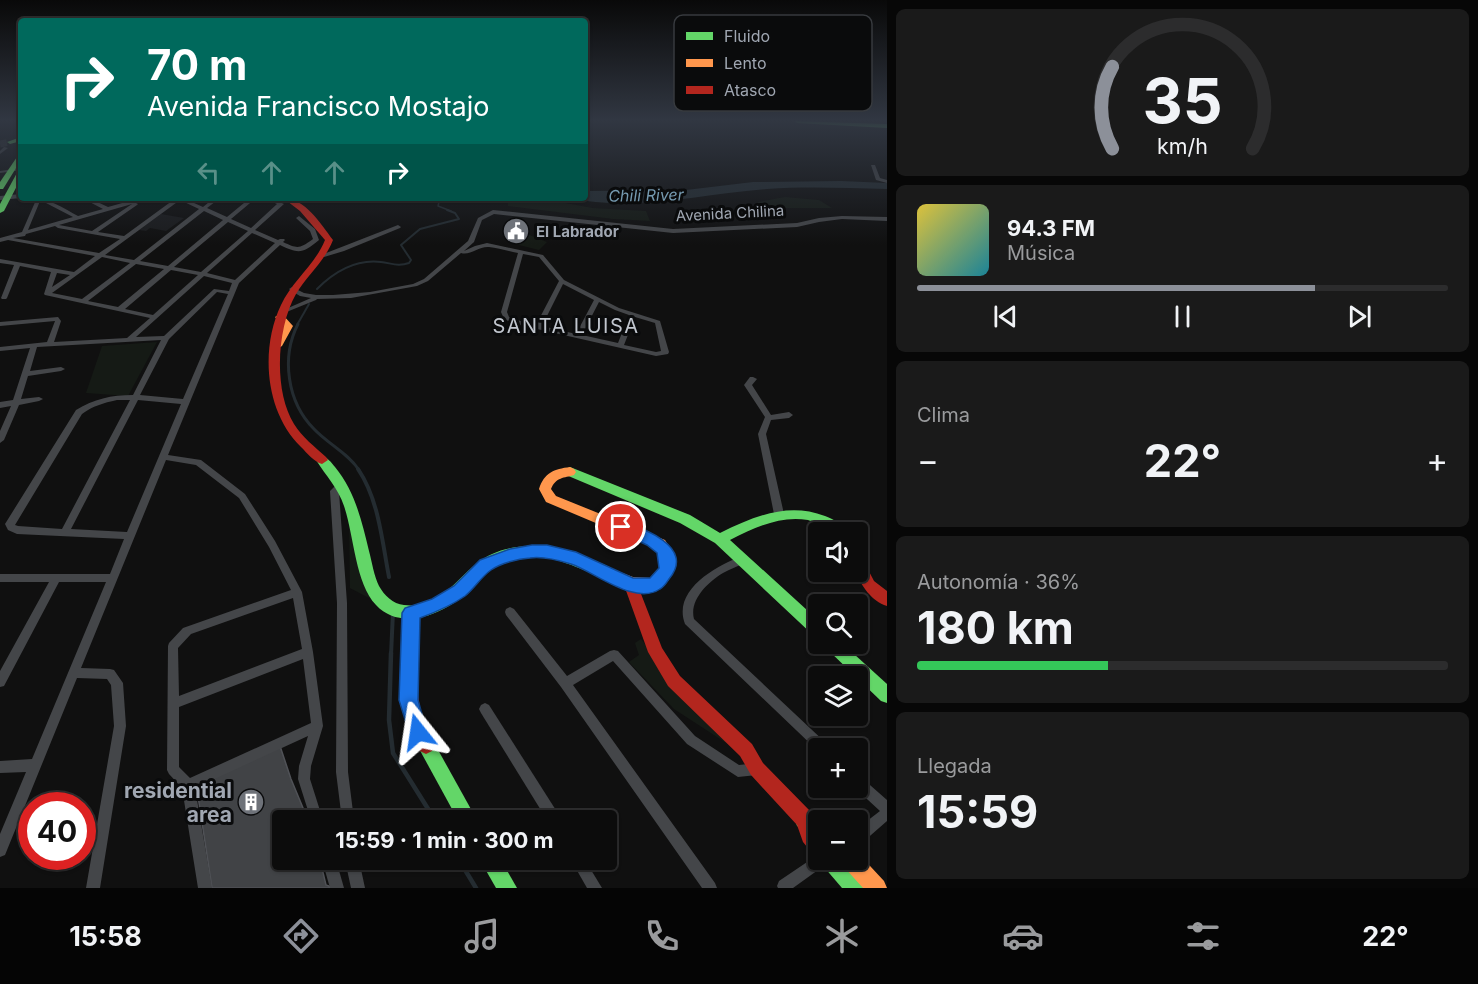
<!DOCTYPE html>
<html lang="es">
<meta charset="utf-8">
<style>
body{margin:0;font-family:Inter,sans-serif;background:#1a1a1a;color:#f1f3f6;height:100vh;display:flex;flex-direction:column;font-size:22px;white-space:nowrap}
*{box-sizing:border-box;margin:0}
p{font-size:20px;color:#9a9b9d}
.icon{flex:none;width:33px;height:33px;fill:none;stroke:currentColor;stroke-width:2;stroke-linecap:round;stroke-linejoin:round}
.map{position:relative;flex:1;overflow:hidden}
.sheet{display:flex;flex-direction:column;gap:9px;padding:9px;background:#070707;width:591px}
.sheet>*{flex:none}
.hud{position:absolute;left:18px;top:18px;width:570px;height:183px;border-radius:6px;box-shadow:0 2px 4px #0004,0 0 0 2px #2c2c2d;background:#00695c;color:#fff;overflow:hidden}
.tools{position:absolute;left:808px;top:522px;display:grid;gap:12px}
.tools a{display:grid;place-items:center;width:60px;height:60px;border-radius:6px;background:#0c0c0c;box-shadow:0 2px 4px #0004,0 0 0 2px #2c2c2d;font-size:30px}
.speed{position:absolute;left:18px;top:792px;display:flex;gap:12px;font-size:30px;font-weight:700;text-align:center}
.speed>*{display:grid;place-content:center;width:78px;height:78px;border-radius:50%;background:#0c0c0c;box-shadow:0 2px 4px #0004,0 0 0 2px #2c2c2d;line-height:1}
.speed .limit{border:9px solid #d22;background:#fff;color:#111}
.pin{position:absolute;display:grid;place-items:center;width:51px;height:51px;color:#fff;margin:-26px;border:3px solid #fff;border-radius:50%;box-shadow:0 2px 6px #0007}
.me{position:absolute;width:66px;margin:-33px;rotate:345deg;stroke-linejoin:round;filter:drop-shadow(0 0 4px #0008)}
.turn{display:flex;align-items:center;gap:21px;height:126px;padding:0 30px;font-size:27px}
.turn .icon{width:78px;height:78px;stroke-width:2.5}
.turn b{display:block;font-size:42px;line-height:51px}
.lanes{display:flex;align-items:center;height:57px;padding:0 30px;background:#0003;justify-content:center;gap:30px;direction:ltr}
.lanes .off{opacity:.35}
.big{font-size:45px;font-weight:700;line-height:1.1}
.sheet .widget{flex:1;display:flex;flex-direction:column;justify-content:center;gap:9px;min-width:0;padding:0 21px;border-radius:9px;background:#1a1a1a}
.sheet .dial{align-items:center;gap:0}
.dial svg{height:156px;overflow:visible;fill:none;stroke:#2c2c2d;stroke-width:7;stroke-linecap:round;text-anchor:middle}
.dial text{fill:#f1f3f6;stroke:none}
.song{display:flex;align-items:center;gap:18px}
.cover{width:72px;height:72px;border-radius:9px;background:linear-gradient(135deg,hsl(50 70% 55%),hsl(190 70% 35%))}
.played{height:6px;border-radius:3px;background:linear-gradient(90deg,#8c9099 75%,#2c2c2d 75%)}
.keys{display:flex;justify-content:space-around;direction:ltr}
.heat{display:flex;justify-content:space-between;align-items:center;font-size:33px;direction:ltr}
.charge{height:9px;border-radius:4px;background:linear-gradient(90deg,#34c759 36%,#2c2c2d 0)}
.trip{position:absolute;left:272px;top:810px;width:345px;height:60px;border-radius:6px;background:#0c0c0c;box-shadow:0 2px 4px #0004,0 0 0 2px #2c2c2d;font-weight:700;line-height:60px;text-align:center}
.menu{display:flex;height:96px;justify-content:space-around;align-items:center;background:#050505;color:#9a9b9d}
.menu .icon{width:42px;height:42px}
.menu .current{color:#8c9099}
.menu b{font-size:27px;color:#f1f3f6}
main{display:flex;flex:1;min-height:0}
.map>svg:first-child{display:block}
</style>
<main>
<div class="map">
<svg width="887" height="888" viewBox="0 0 887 888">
<rect width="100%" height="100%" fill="#101010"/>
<polygon fill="#1a1b1d" points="161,214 184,218 166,231 150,228 146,231 139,230"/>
<g fill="#151a15">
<polygon points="785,197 819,200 832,208 761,208 757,205 758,202"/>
<polygon points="508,198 538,198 593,208 646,211 650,221 613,219 508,206"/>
<polygon points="517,230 547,242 539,250 511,243 513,242 506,239"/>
<polygon points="157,342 128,396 86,393 102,346"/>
<polygon points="349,509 373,596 369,598 350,588"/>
<polygon points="641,639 672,680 734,748 674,709 629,662 639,655 635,643"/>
</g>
<path fill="#242c31" d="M841,181L887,183V189C847,188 806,186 767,189C701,194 635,212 569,198H585V191L686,190L753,182Z"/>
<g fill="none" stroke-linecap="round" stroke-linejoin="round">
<polyline stroke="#242c31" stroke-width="1.5" points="440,198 438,206 451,211"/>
<g stroke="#242c31" stroke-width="2">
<path d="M317,289C334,272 356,259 381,262C391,263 398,267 409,263L411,260L401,245L420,229L459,219L455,213L447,210"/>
<polyline points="297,325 309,304"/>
</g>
<path stroke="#242c31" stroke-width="3" d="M298,324C281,357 287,402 314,429C328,444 348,453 359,470"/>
<g stroke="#242c31" stroke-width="4">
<path d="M358,469C379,500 382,541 389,577"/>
<polyline points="391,655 393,612"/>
</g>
<g stroke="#242c31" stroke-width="4.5">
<polyline points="391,653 389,720 393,753 435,820"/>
<polyline points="459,860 476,888"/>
</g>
</g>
<polygon fill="#414346" stroke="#505257" stroke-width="1.5" points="280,746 291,779 308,820 282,820 282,860 320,860 326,885 329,886 330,888 212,888 196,783"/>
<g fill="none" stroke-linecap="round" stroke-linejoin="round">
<polyline stroke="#2d2e30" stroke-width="7" stroke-dasharray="7 4" stroke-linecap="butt" points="0,144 10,142"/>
<g fill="#444649" fill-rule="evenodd">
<polygon points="4,147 8,148 0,154 0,151"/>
<polygon points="871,165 875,165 880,178 887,180 887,183 876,180"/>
<polygon points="21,168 21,170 0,173 0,171"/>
<polygon points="21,194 21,198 0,200 0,196"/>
<path d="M31,198C49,198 63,208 78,216L103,209L82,198H89L108,207L140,198H149L136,203L138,204L137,205L98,232L124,236L176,198H183L203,207L214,198H220L207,208L227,217L250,198H256L231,219L251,228L277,204L264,198H271L284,204L255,230L278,240L280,239H284L285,240L283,242C298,249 299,249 313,239L310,231L296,218L299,216L315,229L319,240C302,254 299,254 280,245L239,283L168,455L201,460L245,494L275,541L302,592L313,652L323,726L311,766L310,779L323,820H311L298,779L299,766L308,736L195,788L212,888H198L182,788L169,774L167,770L168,646L169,643L183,628L291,590L269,547L239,498L196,465L166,460L81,668L110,669L114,670L123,683L126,726L100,888H86L114,726L111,685L107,679L77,678L5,855L0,857V834L26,772L0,773V761L32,759L106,582H59L4,686L0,687V671L49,582H0V574H110L124,539L17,534L8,530L5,524L76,410C94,399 111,395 133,395L161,340L37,347L30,371L61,367L65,369L61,371L28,376L21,399L39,397L43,399L39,401L19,405L4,440L0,443V431L11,406L0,408V402L13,400L30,348L0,351V347L47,342L55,321L0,326V322L58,317L61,321L54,342L127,338L150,318L45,295L44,294L51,272L20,266L7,298L6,299H2L1,298L14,265L0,263V259L74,272L95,256L8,240L0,242V238L22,232L36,200ZM180,200L199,209L134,260L105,255ZM40,201L46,203L73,217L28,230ZM132,204L92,231L59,225ZM204,211L223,220L168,266L140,261ZM228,222L248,231L201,272L174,267ZM55,226L58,228L120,239L99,253L13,238L25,236L26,234ZM252,233L275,243L235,280L207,273ZM102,257L130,263L82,299L52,293ZM136,264L164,269L118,307L88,301ZM171,270L198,275L153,315L125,309ZM57,273L70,275L52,287ZM204,276L232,283L229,291L214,289L164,336L136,337ZM217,292L228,294L183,399L140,395L169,339ZM117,400H130L62,529L18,526L15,525L82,414C93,406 103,403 117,400ZM138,400L181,404L127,532L71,529ZM293,598L302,649L179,696L178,648L191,634ZM303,659L311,723L190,778L179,767V707Z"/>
<path d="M493,210L673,229L797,223L819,218L842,216L887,217V221L842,219L819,222L797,227L673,233L494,214L482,220L474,242L464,251L475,246L487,243L543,255L564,280L619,308L660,321L669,352L668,354L656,356L515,324L504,319L501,312L518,253C508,251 498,248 489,247C479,246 470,256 461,253L428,281L417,286L351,298L317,299L316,300L284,313H280L279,312L311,298L300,296L290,290L289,289L292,287L304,293L316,295H333L370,292L413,284L424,279L468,241L478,218ZM523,254L539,257L559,281L536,325L517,320L509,317L507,312ZM563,284L594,300L576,334L542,326ZM599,302L615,310L629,315L618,343L582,335ZM635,317L655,323L661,351L656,352L624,345Z"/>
<polygon points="398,225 401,227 400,228 344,251 324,257 321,255"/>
<polygon points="750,377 753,377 757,379 752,385 771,415 789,412 793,415 789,418 771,420 766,434 784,514 782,516 776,516 774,514 758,434 765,417 744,385"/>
<polygon points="342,481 345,482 346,484 339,492 347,603 348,772 354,820 342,820 336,772 337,603 330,491 339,482"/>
<path d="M742,556L745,557L747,560L745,563C738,566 730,569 723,573C708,582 689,600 694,619L827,744L829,748H819V752L685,624C672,590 716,566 742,556Z"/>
<polygon points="510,607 514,609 567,676 610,651 614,650 618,651 695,736 739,765 757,763 761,765 763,769 761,773 757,775 738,777 687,744 613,661 573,685 715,883 717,888 702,888 561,687 506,615 505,612 506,609"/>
<polygon points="485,703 489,705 559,815 560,820 547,820 481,713 479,709 481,705"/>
<polygon points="858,776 862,778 887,800 887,821 863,842 858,844 858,828 880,811 855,788 858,788"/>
<polygon points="819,854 819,860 827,860 825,865 793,888 778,888 777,886 779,881"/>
<polygon points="322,860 336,860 344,888 330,888"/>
<polygon points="345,860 359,860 365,888 351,888"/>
<polygon points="571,860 585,860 602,888 587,888"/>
</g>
<g fill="#63d668" fill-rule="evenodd">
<polygon points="17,121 21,121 21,124"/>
<polygon points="794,121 887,124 887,128 797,123"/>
<polygon points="21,137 21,141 10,144 7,142"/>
<polygon points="21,153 21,160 3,189 0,189 0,182 19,154"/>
<polygon points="21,169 21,178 4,211 0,213 0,204 18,171"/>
<path d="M322,456C328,458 331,462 335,467C355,491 362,522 369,551C372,562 374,576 379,586C384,595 393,604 404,605C438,609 454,582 476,564C506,539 551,544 585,557C594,561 612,565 616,574L614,578L609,580C578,569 552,552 518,558C508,560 497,564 488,570C480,577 474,586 466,593C444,614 401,632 376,605C355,583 354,535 344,506C338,488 326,476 316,460Z"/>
<path d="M570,467L690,515L720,533C755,516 788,502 825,516C833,519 844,525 848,532C843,532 838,533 833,532C825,531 817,523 808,520C780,515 754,528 730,540L819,621V638L814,636L715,543L680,523L566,475L564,472L566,469Z"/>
<polygon points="825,644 843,644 887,684 887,703 881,701 827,649"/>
<polygon points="426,736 432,739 477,820 458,820 417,745 420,739"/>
<polygon points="804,810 826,819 819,820 819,836 797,826 795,819 797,812"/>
<polygon points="480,860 501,860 517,888 496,888"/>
<polygon points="821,860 844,860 862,881 865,888 842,888 824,867"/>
</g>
<g fill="#ff974d" fill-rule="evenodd">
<polygon points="280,314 283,315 293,326 282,346 277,349 272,346 283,326 275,317"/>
<path d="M570,467L574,469L576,472L574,475C564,478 556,477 551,489L556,496L665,540C679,560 677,586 649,591C634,594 617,585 604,578L602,574L604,570L609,568L633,577L651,578C662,570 663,559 655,548L546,502L539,489C544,473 554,469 570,467Z"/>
<polygon points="858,853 884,881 887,888 863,888 844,867 841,860 858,860"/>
</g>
<g fill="#b3261e" fill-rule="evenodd">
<path d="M283,198C305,198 321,224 333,240C325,261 308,274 296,294C277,327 273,390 294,424C302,437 315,447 326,457L328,460L322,464C314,462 307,453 301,447C265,412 260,349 281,305C292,281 315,265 325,240L300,211Z"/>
<path d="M858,558L863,560L874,581L887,591V606C871,601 862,586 855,572H858Z"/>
<polygon points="631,579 636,581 662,648 680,676 752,744 763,763 811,812 819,831 819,856 812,853 803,842 797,825 751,775 740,756 668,686 648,652 624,585 626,581"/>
<path d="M411,606L416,608L419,613C418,646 413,682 422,715C425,726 431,735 435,745L432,751L426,754L420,751C396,702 401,665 403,613L406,608Z"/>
</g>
</g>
<linearGradient id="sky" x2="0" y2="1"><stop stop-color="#090909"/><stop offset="0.49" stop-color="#313742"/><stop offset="1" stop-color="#313742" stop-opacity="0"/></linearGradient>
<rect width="887" height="245" fill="url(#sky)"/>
<path fill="#1a73e8" stroke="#114b97" stroke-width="1.5" d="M621,521C643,528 696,547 669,579C667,582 664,587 660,589C635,606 595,572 571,564C558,560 543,556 530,558C518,559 501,563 491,570C481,577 474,589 465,596C451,606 436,612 420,618L418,700L427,732L425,739L418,742L411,739L399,700L402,613L405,608L432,599L454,586L480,560L510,549L532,545H547L576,552L633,578H650L659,568L657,553L647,545L616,531L613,527L616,523Z"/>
<defs>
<symbol id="civic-disc" viewBox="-11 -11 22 22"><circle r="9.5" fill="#6e7279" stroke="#0a0b0c"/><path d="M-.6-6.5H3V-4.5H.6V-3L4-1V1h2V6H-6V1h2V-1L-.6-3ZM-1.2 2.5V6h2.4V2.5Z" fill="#fff"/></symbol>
<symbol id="building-disc" viewBox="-11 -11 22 22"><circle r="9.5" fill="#6e7279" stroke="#0a0b0c"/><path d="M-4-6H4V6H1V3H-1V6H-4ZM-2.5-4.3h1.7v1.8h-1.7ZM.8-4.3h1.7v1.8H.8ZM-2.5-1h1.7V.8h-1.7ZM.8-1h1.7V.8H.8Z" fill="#fff"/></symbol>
</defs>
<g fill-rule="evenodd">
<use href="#civic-disc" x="501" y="216" width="30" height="30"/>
<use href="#building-disc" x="236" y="787" width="30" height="30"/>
</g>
<g text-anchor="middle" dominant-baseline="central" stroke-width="6" stroke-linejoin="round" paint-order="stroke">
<g font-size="15" fill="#a0a7b2" stroke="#0a0b0c">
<text transform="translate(730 213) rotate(-3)">Avenida Chilina</text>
</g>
<g font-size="15" font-weight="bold" fill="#a0a7b2" stroke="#0a0b0c" text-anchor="start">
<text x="536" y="231">El Labrador</text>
</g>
<g font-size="16" font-style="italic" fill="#7599af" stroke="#0a0b0c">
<text transform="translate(646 195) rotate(-1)">Chili River</text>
</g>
<g font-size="20" letter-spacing="1.5" fill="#c1c6ce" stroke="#0a0b0c">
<text x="566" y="326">SANTA LUISA</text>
</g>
<g font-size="21" font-weight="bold" fill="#a0a7b2" stroke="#0a0b0c" text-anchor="end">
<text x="232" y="790">residential<tspan x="232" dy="24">area</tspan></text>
</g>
</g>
<rect x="674" y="15" width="198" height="96" rx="9" fill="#0a0b0c" stroke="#373a3e" stroke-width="1.5"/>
<rect x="686" y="32" width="27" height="8" fill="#63d668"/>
<rect x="686" y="59" width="27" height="8" fill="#ff974d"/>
<rect x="686" y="86" width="27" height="8" fill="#b3261e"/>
<g font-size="16" fill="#a0a7b2">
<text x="724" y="42">Fluido</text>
<text x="724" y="69">Lento</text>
<text x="724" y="96">Atasco</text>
</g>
</svg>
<div class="tools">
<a><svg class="icon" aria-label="sound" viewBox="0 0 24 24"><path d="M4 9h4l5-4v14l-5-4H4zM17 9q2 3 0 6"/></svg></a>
<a><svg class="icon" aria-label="search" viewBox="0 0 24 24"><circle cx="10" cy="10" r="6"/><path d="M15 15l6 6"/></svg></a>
<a><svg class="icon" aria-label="layers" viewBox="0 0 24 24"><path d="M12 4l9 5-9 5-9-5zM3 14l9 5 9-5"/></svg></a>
<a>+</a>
<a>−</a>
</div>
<div class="speed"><div class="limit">40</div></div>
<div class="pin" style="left:621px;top:527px;background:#d93025"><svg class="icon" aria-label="arrive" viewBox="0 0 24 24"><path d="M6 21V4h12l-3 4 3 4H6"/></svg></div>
<svg class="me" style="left:418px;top:732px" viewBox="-20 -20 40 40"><path d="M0-17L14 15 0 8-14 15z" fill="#1a73e8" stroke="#fff" stroke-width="4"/></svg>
<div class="trip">15:59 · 1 min · 300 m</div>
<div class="hud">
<div class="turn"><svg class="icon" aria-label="right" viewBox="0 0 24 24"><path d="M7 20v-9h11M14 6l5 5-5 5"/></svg><div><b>70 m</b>Avenida Francisco Mostajo</div></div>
<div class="lanes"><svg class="icon off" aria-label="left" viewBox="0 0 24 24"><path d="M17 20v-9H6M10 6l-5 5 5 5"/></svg><svg class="icon off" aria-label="ahead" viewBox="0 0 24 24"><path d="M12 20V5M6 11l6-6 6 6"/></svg><svg class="icon off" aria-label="ahead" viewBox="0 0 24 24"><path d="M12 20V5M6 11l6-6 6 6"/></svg><svg class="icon" aria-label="right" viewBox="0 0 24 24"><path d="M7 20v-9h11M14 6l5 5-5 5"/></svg></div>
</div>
</div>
<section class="sheet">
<div class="widget dial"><svg viewBox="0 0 100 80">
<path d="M14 69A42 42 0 1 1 86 69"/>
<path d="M14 69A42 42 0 0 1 14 27" stroke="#8c9099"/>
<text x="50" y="56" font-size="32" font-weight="700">35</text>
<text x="50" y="72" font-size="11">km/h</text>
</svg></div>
<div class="widget">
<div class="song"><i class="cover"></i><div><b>94.3 FM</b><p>Música</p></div></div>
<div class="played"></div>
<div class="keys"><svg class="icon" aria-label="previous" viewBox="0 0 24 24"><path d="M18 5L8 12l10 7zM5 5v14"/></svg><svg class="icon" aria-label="pause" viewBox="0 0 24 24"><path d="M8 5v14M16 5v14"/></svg><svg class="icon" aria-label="next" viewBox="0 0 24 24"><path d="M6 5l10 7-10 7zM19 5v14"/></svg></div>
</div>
<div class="widget"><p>Clima</p>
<div class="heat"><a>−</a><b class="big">22°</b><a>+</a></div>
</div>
<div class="widget"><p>Autonomía · 36%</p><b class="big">180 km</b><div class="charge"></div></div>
<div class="widget"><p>Llegada</p><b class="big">15:59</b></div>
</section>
</main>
<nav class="menu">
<b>15:58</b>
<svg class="icon current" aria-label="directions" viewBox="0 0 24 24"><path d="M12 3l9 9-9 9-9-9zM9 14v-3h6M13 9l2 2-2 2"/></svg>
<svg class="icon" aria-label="music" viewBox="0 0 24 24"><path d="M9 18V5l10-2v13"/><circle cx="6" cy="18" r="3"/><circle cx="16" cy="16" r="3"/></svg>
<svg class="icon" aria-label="phone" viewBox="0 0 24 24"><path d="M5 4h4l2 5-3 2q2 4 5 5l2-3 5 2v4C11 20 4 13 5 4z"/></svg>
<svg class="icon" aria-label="climate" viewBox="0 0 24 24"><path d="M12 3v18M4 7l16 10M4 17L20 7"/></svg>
<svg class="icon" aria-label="car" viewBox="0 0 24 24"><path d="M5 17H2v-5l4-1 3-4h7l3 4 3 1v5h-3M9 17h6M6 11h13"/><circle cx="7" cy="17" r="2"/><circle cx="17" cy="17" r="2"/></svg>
<svg class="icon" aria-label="filters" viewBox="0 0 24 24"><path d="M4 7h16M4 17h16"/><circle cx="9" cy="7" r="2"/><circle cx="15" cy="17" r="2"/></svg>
<b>22°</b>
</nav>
